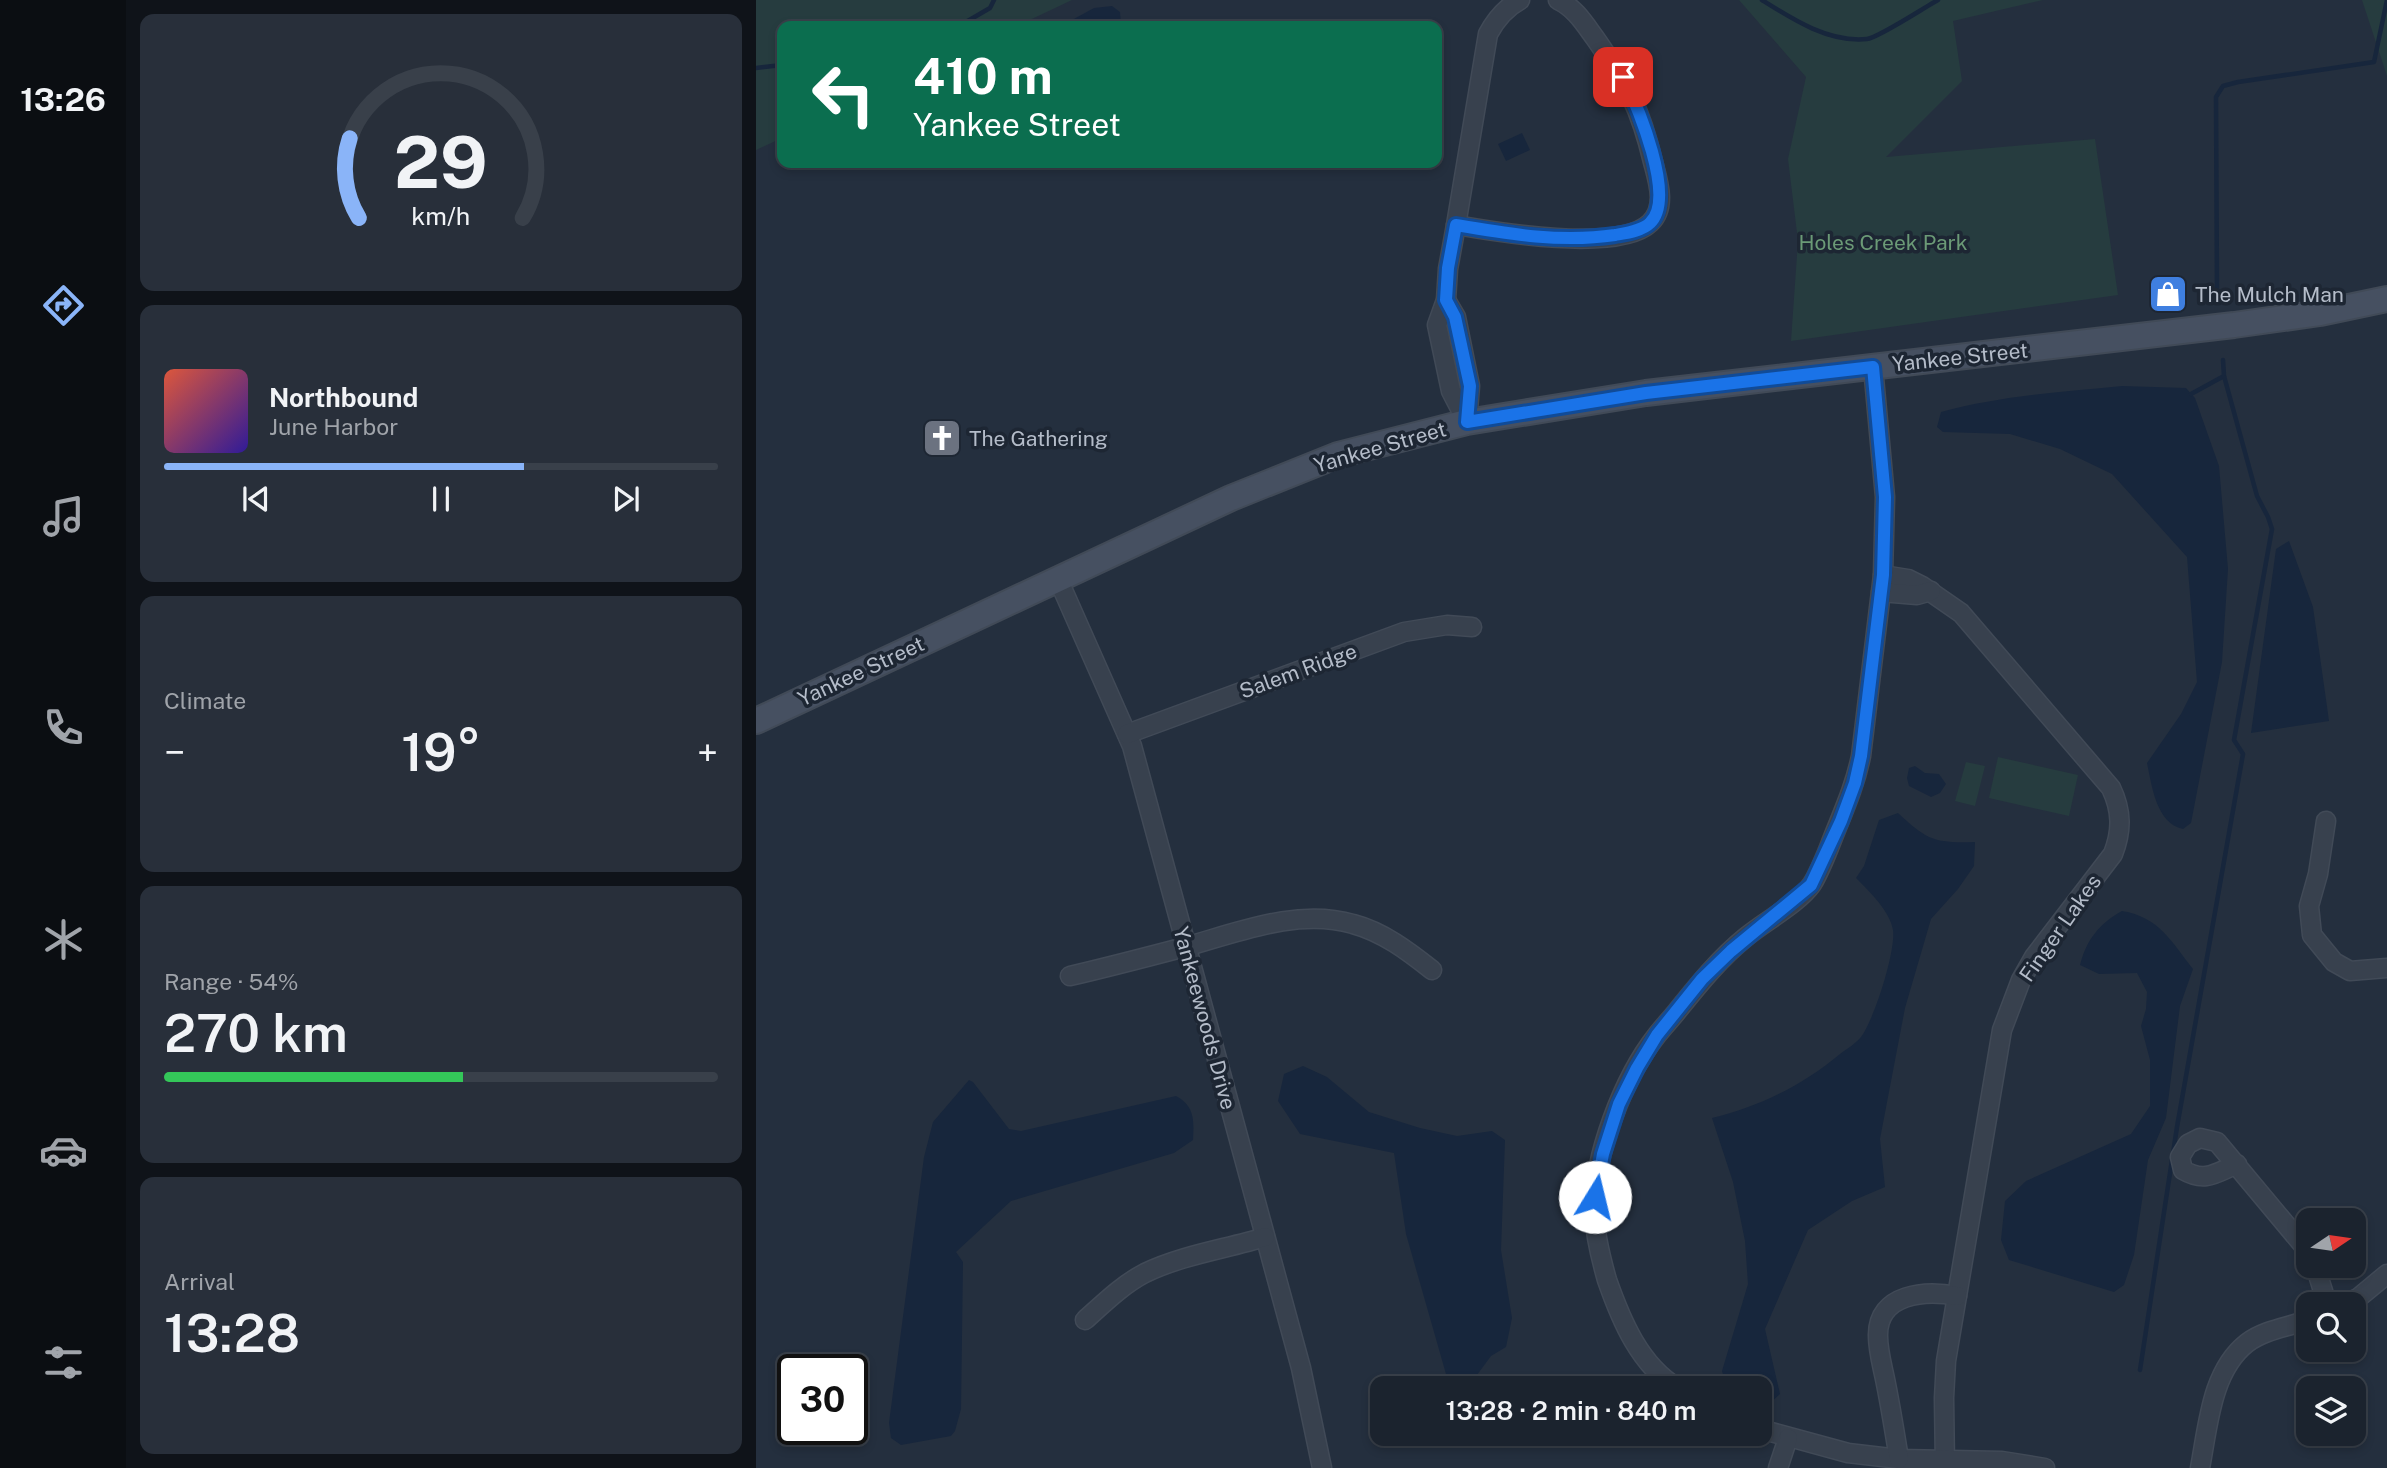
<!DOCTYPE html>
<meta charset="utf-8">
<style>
body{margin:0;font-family:"Public Sans",sans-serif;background:#282f3a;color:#f1f3f6;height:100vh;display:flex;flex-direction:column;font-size:26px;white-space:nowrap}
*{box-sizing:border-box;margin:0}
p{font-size:23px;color:#a0a4aa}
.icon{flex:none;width:38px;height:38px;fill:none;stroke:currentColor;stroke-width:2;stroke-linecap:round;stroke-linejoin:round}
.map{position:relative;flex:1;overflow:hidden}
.sheet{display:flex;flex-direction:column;gap:14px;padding:14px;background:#0f1319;width:630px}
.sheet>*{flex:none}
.guide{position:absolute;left:21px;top:21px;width:665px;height:147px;border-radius:14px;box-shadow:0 4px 10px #0003,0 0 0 2px #39404a;background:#0b6e4f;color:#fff;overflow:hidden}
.needle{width:46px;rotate:77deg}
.controls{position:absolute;left:1540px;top:1208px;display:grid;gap:14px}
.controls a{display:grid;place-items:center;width:70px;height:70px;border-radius:14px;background:#1b232e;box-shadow:0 4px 10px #0003,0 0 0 2px #39404a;font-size:35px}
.speed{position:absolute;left:21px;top:1354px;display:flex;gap:14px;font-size:35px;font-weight:700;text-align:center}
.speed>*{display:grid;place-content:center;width:91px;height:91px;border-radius:50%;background:#1b232e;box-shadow:0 4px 10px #0003,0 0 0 2px #39404a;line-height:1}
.speed .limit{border:4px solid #111;border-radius:10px;background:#fff;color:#111}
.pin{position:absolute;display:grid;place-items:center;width:60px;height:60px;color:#fff;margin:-30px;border-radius:14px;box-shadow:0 4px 10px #0006}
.me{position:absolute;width:77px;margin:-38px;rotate:9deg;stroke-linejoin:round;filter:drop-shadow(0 0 5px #0008)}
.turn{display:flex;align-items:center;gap:24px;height:147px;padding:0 21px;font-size:32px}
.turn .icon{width:91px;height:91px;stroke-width:2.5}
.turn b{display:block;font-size:49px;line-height:60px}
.big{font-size:52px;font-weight:600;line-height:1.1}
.sheet .widget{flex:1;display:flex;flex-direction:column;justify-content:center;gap:10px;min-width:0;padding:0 24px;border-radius:14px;background:#282f3a}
.sheet .dial{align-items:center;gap:0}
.dial svg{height:182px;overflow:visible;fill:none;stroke:#39404a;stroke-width:7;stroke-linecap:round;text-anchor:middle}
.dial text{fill:#f1f3f6;stroke:none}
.song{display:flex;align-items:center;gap:21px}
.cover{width:84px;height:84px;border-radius:10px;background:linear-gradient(135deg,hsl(10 70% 55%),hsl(250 70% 35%))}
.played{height:7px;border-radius:4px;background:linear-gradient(90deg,#8ab4f8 65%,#39404a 65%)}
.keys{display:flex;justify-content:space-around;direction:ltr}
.heat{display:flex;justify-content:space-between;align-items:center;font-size:38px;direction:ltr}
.charge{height:10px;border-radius:5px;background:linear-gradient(90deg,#34c759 54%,#39404a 0)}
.trip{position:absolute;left:614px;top:1376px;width:402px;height:70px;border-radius:14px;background:#1b232e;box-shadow:0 4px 10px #0003,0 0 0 2px #39404a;font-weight:600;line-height:70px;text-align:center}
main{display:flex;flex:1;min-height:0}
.tab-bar{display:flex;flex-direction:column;width:126px;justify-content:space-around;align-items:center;background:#0b0e12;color:#a0a4aa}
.tab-bar .icon{width:49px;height:49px}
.tab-bar .selected{color:#8ab4f8}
.tab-bar b{font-size:32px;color:#f1f3f6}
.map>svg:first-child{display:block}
</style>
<main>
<nav class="tab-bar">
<b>13:26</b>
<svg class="icon selected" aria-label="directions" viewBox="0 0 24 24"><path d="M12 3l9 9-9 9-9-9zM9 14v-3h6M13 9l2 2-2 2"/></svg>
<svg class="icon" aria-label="music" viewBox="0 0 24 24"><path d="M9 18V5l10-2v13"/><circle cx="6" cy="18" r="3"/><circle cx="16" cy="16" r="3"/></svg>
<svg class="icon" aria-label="phone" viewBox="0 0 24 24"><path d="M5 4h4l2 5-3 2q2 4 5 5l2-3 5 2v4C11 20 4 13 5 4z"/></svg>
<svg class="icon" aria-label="climate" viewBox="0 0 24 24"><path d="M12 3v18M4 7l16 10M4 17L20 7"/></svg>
<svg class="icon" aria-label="car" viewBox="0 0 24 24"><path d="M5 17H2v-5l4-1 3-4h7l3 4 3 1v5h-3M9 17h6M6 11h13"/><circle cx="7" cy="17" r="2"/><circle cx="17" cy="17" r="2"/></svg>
<svg class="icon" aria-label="filters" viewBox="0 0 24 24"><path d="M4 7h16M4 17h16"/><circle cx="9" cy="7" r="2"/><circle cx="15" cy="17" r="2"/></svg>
</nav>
<section class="sheet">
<div class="widget dial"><svg viewBox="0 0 100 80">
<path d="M14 69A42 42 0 1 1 86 69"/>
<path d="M14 69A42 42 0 0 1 10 34" stroke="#8ab4f8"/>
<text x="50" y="56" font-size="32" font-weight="700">29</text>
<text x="50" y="72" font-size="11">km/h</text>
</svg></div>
<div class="widget">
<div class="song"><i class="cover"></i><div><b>Northbound</b><p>June Harbor</p></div></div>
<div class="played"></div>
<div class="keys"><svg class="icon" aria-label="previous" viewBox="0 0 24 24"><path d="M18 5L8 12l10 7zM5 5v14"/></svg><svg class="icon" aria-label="pause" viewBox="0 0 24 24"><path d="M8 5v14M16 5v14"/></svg><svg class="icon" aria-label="next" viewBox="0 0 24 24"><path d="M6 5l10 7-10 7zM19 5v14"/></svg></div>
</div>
<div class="widget"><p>Climate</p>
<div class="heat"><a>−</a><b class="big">19°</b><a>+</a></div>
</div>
<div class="widget"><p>Range · 54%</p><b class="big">270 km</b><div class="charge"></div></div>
<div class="widget"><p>Arrival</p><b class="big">13:28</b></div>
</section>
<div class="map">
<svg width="1631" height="1468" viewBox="0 0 1631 1468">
<rect width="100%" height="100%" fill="#242f3e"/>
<g fill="#263c3f">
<polygon points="0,0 316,0 261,26 26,26 26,138 0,150"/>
<polygon points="983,0 1287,0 1197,21 1206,81 1130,157 1339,139 1362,295 1035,341 1042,241 1032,159 1050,77"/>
<polygon points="1606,0 1631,0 1631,76"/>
<polygon points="1242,757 1322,775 1313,816 1233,798"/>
<polygon points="1210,762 1229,766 1219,806 1199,801"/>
</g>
<g fill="#17263c">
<polygon points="356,6 364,12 365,26 305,26 338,8"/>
<polygon points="766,133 774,150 750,161 742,144"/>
<path d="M1366,386L1430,388L1439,398L1463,466L1472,569L1466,662L1435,823L1427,829C1400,823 1396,786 1391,763L1425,714L1441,682L1431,557L1356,474L1304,449L1254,434L1187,432L1181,427L1185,412C1244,396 1305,392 1366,386Z"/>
<polygon points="1533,541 1557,607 1573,721 1495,733 1520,549"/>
<polygon points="1159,766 1169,773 1183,774 1190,784 1184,793 1175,797 1153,786 1151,778 1153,768"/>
<path d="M1142,813C1172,841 1179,843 1219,842L1218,866L1202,889L1175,919L1149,1008L1124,1139L1129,1187L1096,1201L1052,1230L1009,1329L1024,1394L1012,1405L1005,1403L1004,1388H971L966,1371L992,1284L989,1241L977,1182L956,1118C1003,1107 1047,1085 1084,1054C1091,1049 1100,1043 1105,1037C1118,1020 1140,951 1137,930C1134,911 1113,891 1100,878L1108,866L1123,820Z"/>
<path d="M1366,911C1403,917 1415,941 1437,969L1424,1006L1410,1118L1392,1160L1378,1255L1368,1285L1358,1292L1253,1260L1245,1240L1249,1201L1270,1181L1375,1134L1394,1106V1060L1385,1026L1390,1009L1391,992L1381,973L1343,974L1324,965C1330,940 1344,923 1366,911Z"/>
<polygon points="547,1066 571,1077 613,1112 664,1128 701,1136 736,1131 749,1140 745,1250 756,1318 750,1347 735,1356 721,1375 721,1388 694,1388 650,1234 638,1153 544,1134 522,1101 528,1074"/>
<path d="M213,1080L217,1082L253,1129L265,1131L420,1096C439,1106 438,1121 437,1140L418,1153L255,1201L200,1252L207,1262L205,1409L199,1431L195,1436L145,1445L135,1438L133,1423L168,1157L177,1122Z"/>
</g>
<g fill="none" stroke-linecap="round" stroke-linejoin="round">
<g stroke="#17263c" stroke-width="4.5">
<path d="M1006,0C1036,19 1073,43 1111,39C1122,38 1169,7 1182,0"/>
<polyline points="203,26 234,8 238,0"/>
<polyline points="0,68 26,65"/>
<polyline points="1461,293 1460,97 1467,86 1482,82 1618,62 1631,0"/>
<polyline points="1435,394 1468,376"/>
<polyline points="1384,1370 1421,1127 1487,754 1478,740 1516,529 1512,517 1501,496 1468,376 1467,360"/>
</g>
<defs>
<g id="street">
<path d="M764,0C749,8 740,19 732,34L700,225C740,232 863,253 894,223C911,207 902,181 897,162C884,107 871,84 839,38C828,23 819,8 802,0"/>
<polyline points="700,225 692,269 690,300 681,325 695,391 711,422"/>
<polyline points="690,300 700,317 714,386 711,422"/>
<path d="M1127,575L1152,579L1166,586L1205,613L1355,788C1366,811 1366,831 1357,854L1278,957L1265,980L1246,1030L1190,1361L1188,1398L1189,1468"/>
<polyline points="302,579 376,746 545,1368 566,1468"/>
<polyline points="1125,592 1161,595 1175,591"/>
<polyline points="371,734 648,632 691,625 716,627"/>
<polyline points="1570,821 1562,874 1553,906 1556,935 1578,962 1594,971 1631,968"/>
<path d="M314,976C353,967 391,957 429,947C483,932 542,908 597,924C627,932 652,951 676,970"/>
<path d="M1481,1164C1460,1173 1449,1183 1427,1170L1424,1157L1432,1144L1444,1138L1461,1142L1552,1251"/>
<polyline points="1559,1265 1571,1304"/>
<polyline points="1590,1304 1602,1298 1631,1274"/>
<path d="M329,1320C348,1303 366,1285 389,1273C426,1255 470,1249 509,1237"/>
<path d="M922,1388C884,1366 865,1320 851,1280C845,1259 839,1234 838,1212C837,1157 867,1078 901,1035C908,1026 915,1019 922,1010C943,984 964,958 990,937C1009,921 1042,904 1056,884C1064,871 1070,855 1076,840C1087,812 1099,786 1105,756L1127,575L1129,497L1117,367"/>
<polyline points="1004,1429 1092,1453 1143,1459 1246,1461 1289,1468"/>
<path d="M1143,1459C1139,1434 1135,1409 1130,1384C1127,1368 1122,1352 1122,1336C1121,1293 1170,1290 1201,1296"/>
<polyline points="1022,1468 1032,1438"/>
<path d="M1444,1468C1452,1427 1455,1371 1491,1343C1508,1330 1532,1327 1552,1320"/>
</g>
<polyline id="secondary" points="0,721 475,498 582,455 711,422 890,393 1478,325 1564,313 1631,299"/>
</defs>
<use href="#street" stroke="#414a57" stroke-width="21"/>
<use href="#secondary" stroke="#414a57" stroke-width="28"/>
<use href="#street" stroke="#38414e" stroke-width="18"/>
<use href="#secondary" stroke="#465061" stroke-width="24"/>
</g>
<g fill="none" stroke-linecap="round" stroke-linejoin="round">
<defs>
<path id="route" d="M839,1197L847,1154L863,1104L881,1068L901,1035L946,979L975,951L1055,885L1085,821L1099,783L1105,756L1127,575L1129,497L1117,367L890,393L711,422L714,386L699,317L690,300L692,268L700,225C753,234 805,243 859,235C870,233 886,231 894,223C921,198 881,105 867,77"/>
</defs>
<use href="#route" stroke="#114b97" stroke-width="18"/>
<use href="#route" stroke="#1a73e8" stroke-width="12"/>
</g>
<defs>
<symbol id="shop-square" viewBox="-11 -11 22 22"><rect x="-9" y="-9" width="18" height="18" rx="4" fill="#3f7fe0" stroke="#1d2633"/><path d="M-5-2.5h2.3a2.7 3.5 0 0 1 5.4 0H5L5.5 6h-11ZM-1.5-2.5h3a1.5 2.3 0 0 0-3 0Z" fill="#fff"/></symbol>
<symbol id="church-square" viewBox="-11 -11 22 22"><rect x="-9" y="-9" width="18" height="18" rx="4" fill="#6b7280" stroke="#1d2633"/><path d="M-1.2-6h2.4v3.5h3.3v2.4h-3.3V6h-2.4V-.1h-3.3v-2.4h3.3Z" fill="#fff"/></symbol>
</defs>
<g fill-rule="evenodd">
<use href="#shop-square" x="1390" y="272" width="44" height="44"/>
<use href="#church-square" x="164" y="416" width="44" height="44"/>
</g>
<g text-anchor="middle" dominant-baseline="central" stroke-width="7" stroke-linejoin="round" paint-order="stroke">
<g font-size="21" fill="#6b9a76" stroke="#1d2633">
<text x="1127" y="242">Holes Creek Park</text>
</g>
<g font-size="21" fill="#b4bcc9" stroke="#1d2633" text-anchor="start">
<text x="1439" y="294">The Mulch Man</text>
<text x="213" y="438">The Gathering</text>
</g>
<g font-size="21" fill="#b4bcc9" stroke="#1d2633">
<text transform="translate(1204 357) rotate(-6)">Yankee Street</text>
<text transform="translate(624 447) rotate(-16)">Yankee Street</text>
<text transform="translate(105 671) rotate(-25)">Yankee Street</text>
<text transform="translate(542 671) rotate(-20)">Salem Ridge</text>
<text transform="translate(1304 928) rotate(-55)">Finger Lakes</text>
<text transform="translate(449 1018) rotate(75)">Yankeewoods Drive</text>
</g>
</g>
</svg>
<div class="controls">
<a><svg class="needle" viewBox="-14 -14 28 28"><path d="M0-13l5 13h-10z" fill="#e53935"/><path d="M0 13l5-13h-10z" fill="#a0a4aa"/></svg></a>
<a><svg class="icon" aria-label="search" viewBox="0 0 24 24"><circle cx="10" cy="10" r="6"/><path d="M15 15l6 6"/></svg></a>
<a><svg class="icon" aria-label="layers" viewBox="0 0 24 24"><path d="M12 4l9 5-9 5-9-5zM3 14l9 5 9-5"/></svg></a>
</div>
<div class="speed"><div class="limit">30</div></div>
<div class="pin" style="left:867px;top:77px;background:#d93025"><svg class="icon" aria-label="arrive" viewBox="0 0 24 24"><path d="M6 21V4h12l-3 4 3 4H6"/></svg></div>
<svg class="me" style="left:839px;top:1197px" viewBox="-20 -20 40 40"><circle r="19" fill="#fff"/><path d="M0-13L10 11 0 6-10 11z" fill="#1a73e8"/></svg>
<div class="trip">13:28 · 2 min · 840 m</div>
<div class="guide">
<div class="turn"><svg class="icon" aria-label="left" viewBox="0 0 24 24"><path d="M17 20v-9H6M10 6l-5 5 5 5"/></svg><div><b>410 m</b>Yankee Street</div></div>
</div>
</div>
</main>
